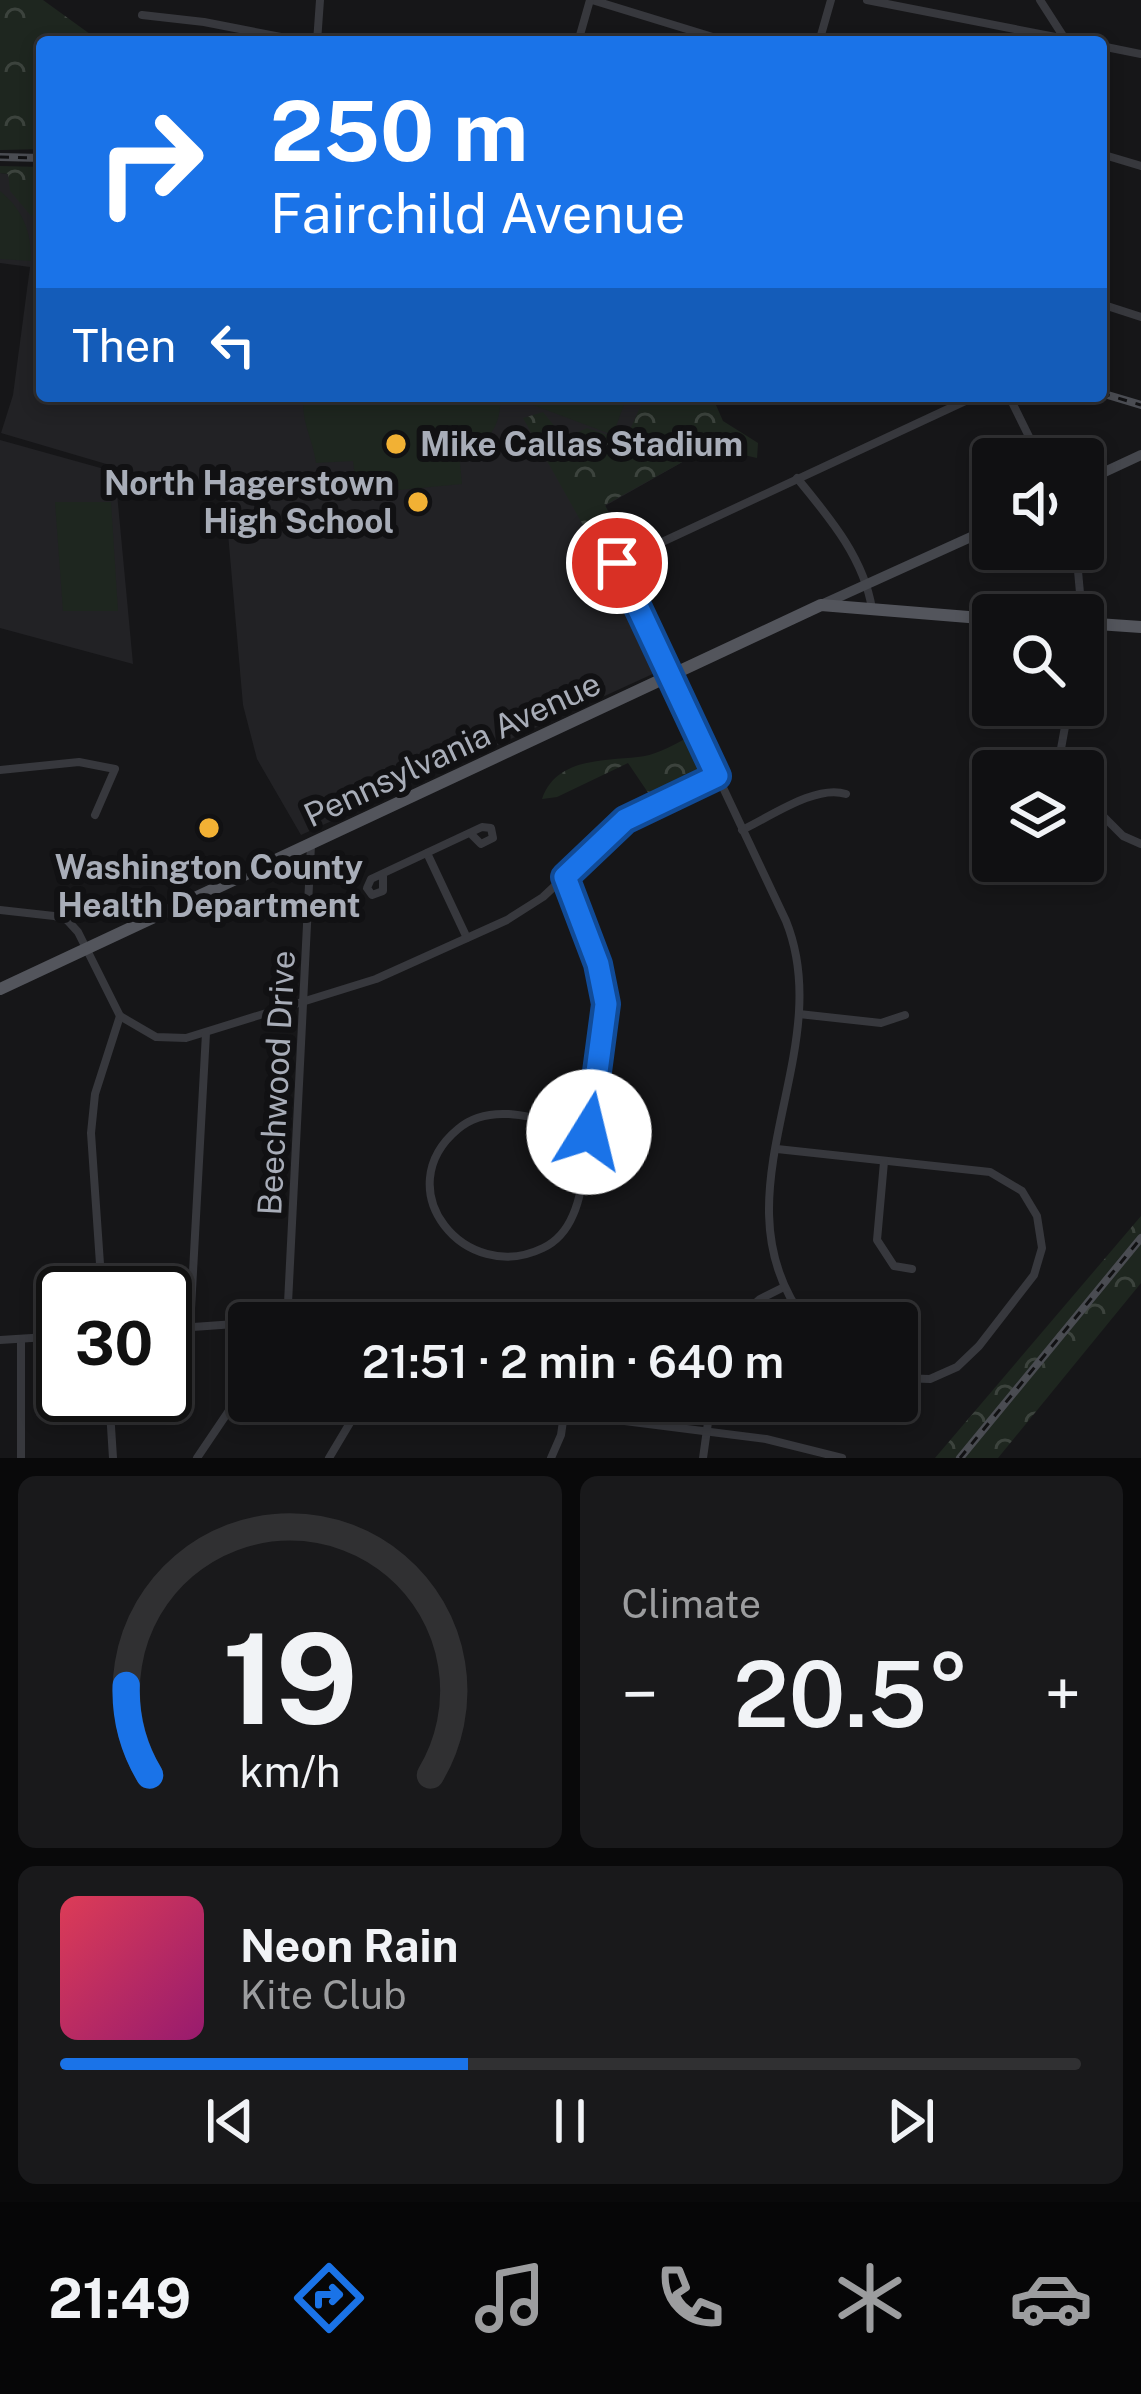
<!DOCTYPE html>
<meta charset="utf-8">
<style>
body{margin:0;font-family:"Public Sans",sans-serif;background:#19191b;color:#f1f3f6;height:100vh;display:flex;flex-direction:column;font-size:45px;white-space:nowrap}
*{box-sizing:border-box;margin:0}
p{font-size:39px;color:#9c9d9f}
.icon{flex:none;width:66px;height:66px;fill:none;stroke:currentColor;stroke-width:2;stroke-linecap:round;stroke-linejoin:round}
.map{position:relative;height:1458px;overflow:hidden}
.panel{display:flex;flex-direction:column;gap:18px;padding:18px;background:#09090a;flex:1}
.panel>*{flex:none}
.guide{position:absolute;left:36px;top:36px;width:1071px;height:366px;border-radius:12px;box-shadow:0 6px 18px #0003,0 0 0 3px #303032;background:#1a73e8;color:#fff;overflow:hidden}
.tools{position:absolute;left:972px;top:438px;display:grid;gap:24px}
.tools a{display:grid;place-items:center;width:132px;height:132px;border-radius:12px;background:#101012;box-shadow:0 6px 18px #0003,0 0 0 3px #303032;font-size:60px}
.speed{position:absolute;left:36px;top:1266px;display:flex;gap:24px;font-size:60px;font-weight:700;text-align:center}
.speed>*{display:grid;place-content:center;width:156px;height:156px;border-radius:50%;background:#101012;box-shadow:0 6px 18px #0003,0 0 0 3px #303032;line-height:1}
.speed .limit{border:6px solid #111;border-radius:18px;background:#fff;color:#111}
.pin{position:absolute;display:grid;place-items:center;width:102px;height:102px;color:#fff;margin:-51px;border:6px solid #fff;border-radius:50%;box-shadow:0 3px 12px #0007}
.me{position:absolute;width:132px;margin:-66px;rotate:9deg;stroke-linejoin:round;filter:drop-shadow(0 0 9px #0008)}
.turn{display:flex;align-items:center;gap:42px;height:252px;padding:0 36px;font-size:54px}
.turn .icon{width:156px;height:156px;stroke-width:2.5}
.turn b{display:block;font-size:84px;line-height:102px}
.then{display:flex;align-items:center;height:114px;padding:0 36px;background:#0003;gap:24px;font-size:45px}
.big{font-size:90px;font-weight:600;line-height:1.1}
.panel .card{flex:1;display:flex;flex-direction:column;justify-content:center;gap:18px;min-width:0;padding:0 42px;border-radius:18px;background:#19191b}
.panel .dial{align-items:center;gap:0}
.dial svg{height:312px;overflow:visible;fill:none;stroke:#303032;stroke-width:7;stroke-linecap:round;text-anchor:middle}
.dial text{fill:#f1f3f6;stroke:none}
.song{display:flex;align-items:center;gap:36px}
.cover{width:144px;height:144px;border-radius:18px;background:linear-gradient(135deg,hsl(350 70% 55%),hsl(320 70% 35%))}
.played{height:12px;border-radius:6px;background:linear-gradient(90deg,#1a73e8 40%,#303032 40%)}
.keys{display:flex;justify-content:space-around;direction:ltr}
.heat{display:flex;justify-content:space-between;align-items:center;font-size:66px;direction:ltr}
.panel .tiles{flex:1;display:grid;gap:18px;grid-template-columns:1fr 1fr}
.card:last-child{grid-column:span 2}
.trip{position:absolute;left:228px;top:1302px;width:690px;height:120px;border-radius:12px;background:#101012;box-shadow:0 6px 18px #0003,0 0 0 3px #303032;font-weight:600;line-height:120px;text-align:center}
.menu{display:flex;height:192px;justify-content:space-around;align-items:center;background:#060607;color:#9c9d9f}
.menu .icon{width:84px;height:84px}
.menu .selected{color:#1a73e8}
.menu b{font-size:54px;color:#f1f3f6}
.map>svg:first-child{display:block}
</style>
<div class="map">
<svg width="1141" height="1458" viewBox="0 0 1141 1458">
<defs>
<pattern id="forest-crowns" width="20" height="18" patternUnits="userSpaceOnUse" patternTransform="scale(3)"><rect width="20" height="18" fill="#1e261f"/><path d="M2 6a3 3 0 1 1 6 0M12 15a3 3 0 1 1 6 0" fill="none" stroke="#3c433d"/></pattern>
</defs>
<rect width="100%" height="100%" fill="#161618"/>
<g fill="#222225">
<polygon points="0,173 42,178 42,396 712,396 709,447 605,506 627,549 602,560 657,672 301,835 257,759 243,705 225,499 1,433 13,395 30,267 0,263"/>
<polygon points="0,440 115,472 133,664 0,628"/>
</g>
<g fill="#1e261f">
<path d="M0,191C23,210 31,231 31,261L0,259Z"/>
<path d="M304,396H500C502,427 488,444 459,452L462,484L357,494L353,461L316,463C313,439 300,420 304,396Z"/>
<polygon points="509,396 627,396 613,435"/>
<polygon points="55,502 111,502 118,611 63,611"/>
</g>
<g fill="url(#forest-crowns)">
<polygon points="0,0 43,0 101,42 42,42 42,149 0,150"/>
<polygon points="0,166 42,167 42,194 37,197 32,217 10,191 8,174 0,173"/>
<polygon points="645,396 712,396 723,421 758,443 757,458 709,447 605,505 627,549 602,559 523,418 543,412 564,438 587,428 625,441"/>
<path d="M683,740L696,744L704,754L703,768L651,797L628,763L557,797L542,799C556,758 603,761 638,757C653,756 670,747 683,740Z"/>
<polygon points="1141,1216 1141,1283 998,1458 935,1458"/>
</g>
<g fill="none" stroke-linecap="round" stroke-linejoin="round">
<g stroke="#37383d" stroke-width="8">
<polyline points="592,0 729,42"/>
<polyline points="867,0 1081,42"/>
<polyline points="1040,0 1065,39"/>
<polyline points="142,15 204,22 307,42"/>
<polyline points="317,42 320,0"/>
<polyline points="578,42 590,0"/>
<polyline points="819,42 831,0"/>
<polyline points="1101,46 1141,54"/>
<polyline points="1101,154 1141,166"/>
<polyline points="1101,304 1141,317"/>
<polyline points="1009,396 1040,459"/>
<path d="M797,478C829,517 864,558 872,609"/>
<polyline points="1076,549 1082,615"/>
<polyline points="0,770 79,762 115,769 95,815"/>
<polyline points="1065,771 1060,754 1069,705"/>
<polyline points="1083,796 1123,836 1141,844"/>
<path d="M742,830C770,817 816,784 846,794"/>
<polyline points="427,853 467,938"/>
<polyline points="383,874 383,891 372,895 367,888 371,879 482,827 491,828 493,838 481,844 470,833"/>
<path d="M565,877C579,913 599,951 604,989C612,1037 597,1087 589,1134C584,1160 584,1190 573,1215C567,1229 558,1241 543,1248C465,1286 386,1189 458,1129C494,1098 549,1123 589,1132"/>
<polyline points="0,910 54,916 67,920 78,932 120,1016 95,1094 91,1133 102,1293"/>
<polyline points="799,1014 881,1023 905,1015"/>
<polyline points="120,1016 156,1037 186,1038 376,979 507,920 543,897 625,820 717,776"/>
<polyline points="777,1149 990,1172 1022,1191 1037,1216 1042,1248 1034,1275 979,1346 957,1367 930,1379 897,1378"/>
<polyline points="884,1162 877,1240 894,1266 912,1269"/>
<polyline points="287,1323 311,845"/>
<polyline points="733,1323 760,1299 782,1288"/>
<path d="M807,1323C708,1196 840,1055 786,921L617,563L976,396"/>
<polyline points="190,1327 206,1033"/>
<polyline points="165,1329 278,1321 302,1323"/>
<polyline points="21,1339 21,1458"/>
<polyline points="0,1340 63,1336"/>
<polyline points="109,1395 113,1458"/>
<polyline points="466,1401 766,1439 842,1458"/>
<polyline points="197,1458 249,1381"/>
<polyline points="329,1458 363,1401"/>
<polyline points="551,1458 561,1435 564,1414"/>
<polyline points="703,1458 711,1401"/>
</g>
<g stroke="#45474d" stroke-width="10">
<polyline points="1083,482 1141,455"/>
<polyline points="821,605 993,527"/>
</g>
<g stroke="#53555c" stroke-width="12">
<polyline points="1083,623 1141,627"/>
<polyline points="0,989 821,605 993,619"/>
</g>
<defs>
<g id="rail">
<polyline points="0,157 42,158"/>
<polyline points="1101,393 1141,405"/>
<polyline points="960,1458 1141,1238"/>
</g>
</defs>
<use href="#rail" stroke="#4a4c52" stroke-width="8"/>
<use href="#rail" stroke="#111113" stroke-width="3" stroke-dasharray="9" stroke-linecap="butt"/>
</g>
<g fill="none" stroke-linecap="round" stroke-linejoin="round">
<defs>
<polyline id="route" points="589,1132 606,1004 598,964 565,877 625,820 717,776 617,563"/>
</defs>
<use href="#route" stroke="#114b97" stroke-width="30"/>
<use href="#route" stroke="#1a73e8" stroke-width="21"/>
</g>
<g fill="#f2b134" stroke="#111113" stroke-width="4.5">
<circle cx="396" cy="444" r="12"/>
<circle cx="418" cy="502" r="12"/>
<circle cx="209" cy="828" r="12"/>
</g>
<g text-anchor="middle" dominant-baseline="central" stroke-width="12" stroke-linejoin="round" paint-order="stroke">
<g font-size="33" font-weight="bold" fill="#a8adb8" stroke="#111113" text-anchor="start">
<text x="420" y="444">Mike Callas Stadium</text>
<text x="394" y="483" text-anchor="end">North Hagerstown<tspan x="394" dy="38">High School</tspan></text>
<text x="209" y="867" text-anchor="middle">Washington County<tspan x="209" dy="38">Health Department</tspan></text>
</g>
<g font-size="33" fill="#a8adb8" stroke="#111113">
<text transform="translate(452 749) rotate(-25)">Pennsylvania Avenue</text>
<text transform="translate(276 1083) rotate(-87)">Beechwood Drive</text>
</g>
</g>
</svg>
<div class="tools">
<a><svg class="icon" aria-label="sound" viewBox="0 0 24 24"><path d="M4 9h4l5-4v14l-5-4H4zM17 9q2 3 0 6"/></svg></a>
<a><svg class="icon" aria-label="search" viewBox="0 0 24 24"><circle cx="10" cy="10" r="6"/><path d="M15 15l6 6"/></svg></a>
<a><svg class="icon" aria-label="layers" viewBox="0 0 24 24"><path d="M12 4l9 5-9 5-9-5zM3 14l9 5 9-5"/></svg></a>
</div>
<div class="speed"><div class="limit">30</div></div>
<div class="pin" style="left:617px;top:563px;background:#d93025"><svg class="icon" aria-label="arrive" viewBox="0 0 24 24"><path d="M6 21V4h12l-3 4 3 4H6"/></svg></div>
<svg class="me" style="left:589px;top:1132px" viewBox="-20 -20 40 40"><circle r="19" fill="#fff"/><path d="M0-13L10 11 0 6-10 11z" fill="#1a73e8"/></svg>
<div class="trip">21:51 · 2 min · 640 m</div>
<div class="guide">
<div class="turn"><svg class="icon" aria-label="right" viewBox="0 0 24 24"><path d="M7 20v-9h11M14 6l5 5-5 5"/></svg><div><b>250 m</b>Fairchild Avenue</div></div>
<div class="then">Then<svg class="icon" aria-label="left" viewBox="0 0 24 24"><path d="M17 20v-9H6M10 6l-5 5 5 5"/></svg></div>
</div>
</div>
<section class="panel">
<div class="tiles">
<div class="card dial"><svg viewBox="0 0 100 80">
<path d="M14 69A42 42 0 1 1 86 69"/>
<path d="M14 69A42 42 0 0 1 8 46" stroke="#1a73e8"/>
<text x="50" y="56" font-size="32" font-weight="700">19</text>
<text x="50" y="72" font-size="11">km/h</text>
</svg></div>
<div class="card"><p>Climate</p>
<div class="heat"><a>−</a><b class="big">20.5°</b><a>+</a></div>
</div>
<div class="card">
<div class="song"><i class="cover"></i><div><b>Neon Rain</b><p>Kite Club</p></div></div>
<div class="played"></div>
<div class="keys"><svg class="icon" aria-label="previous" viewBox="0 0 24 24"><path d="M18 5L8 12l10 7zM5 5v14"/></svg><svg class="icon" aria-label="pause" viewBox="0 0 24 24"><path d="M8 5v14M16 5v14"/></svg><svg class="icon" aria-label="next" viewBox="0 0 24 24"><path d="M6 5l10 7-10 7zM19 5v14"/></svg></div>
</div>
</div>
</section>
<nav class="menu">
<b>21:49</b>
<svg class="icon selected" aria-label="directions" viewBox="0 0 24 24"><path d="M12 3l9 9-9 9-9-9zM9 14v-3h6M13 9l2 2-2 2"/></svg>
<svg class="icon" aria-label="music" viewBox="0 0 24 24"><path d="M9 18V5l10-2v13"/><circle cx="6" cy="18" r="3"/><circle cx="16" cy="16" r="3"/></svg>
<svg class="icon" aria-label="phone" viewBox="0 0 24 24"><path d="M5 4h4l2 5-3 2q2 4 5 5l2-3 5 2v4C11 20 4 13 5 4z"/></svg>
<svg class="icon" aria-label="climate" viewBox="0 0 24 24"><path d="M12 3v18M4 7l16 10M4 17L20 7"/></svg>
<svg class="icon" aria-label="car" viewBox="0 0 24 24"><path d="M5 17H2v-5l4-1 3-4h7l3 4 3 1v5h-3M9 17h6M6 11h13"/><circle cx="7" cy="17" r="2"/><circle cx="17" cy="17" r="2"/></svg>
</nav>
